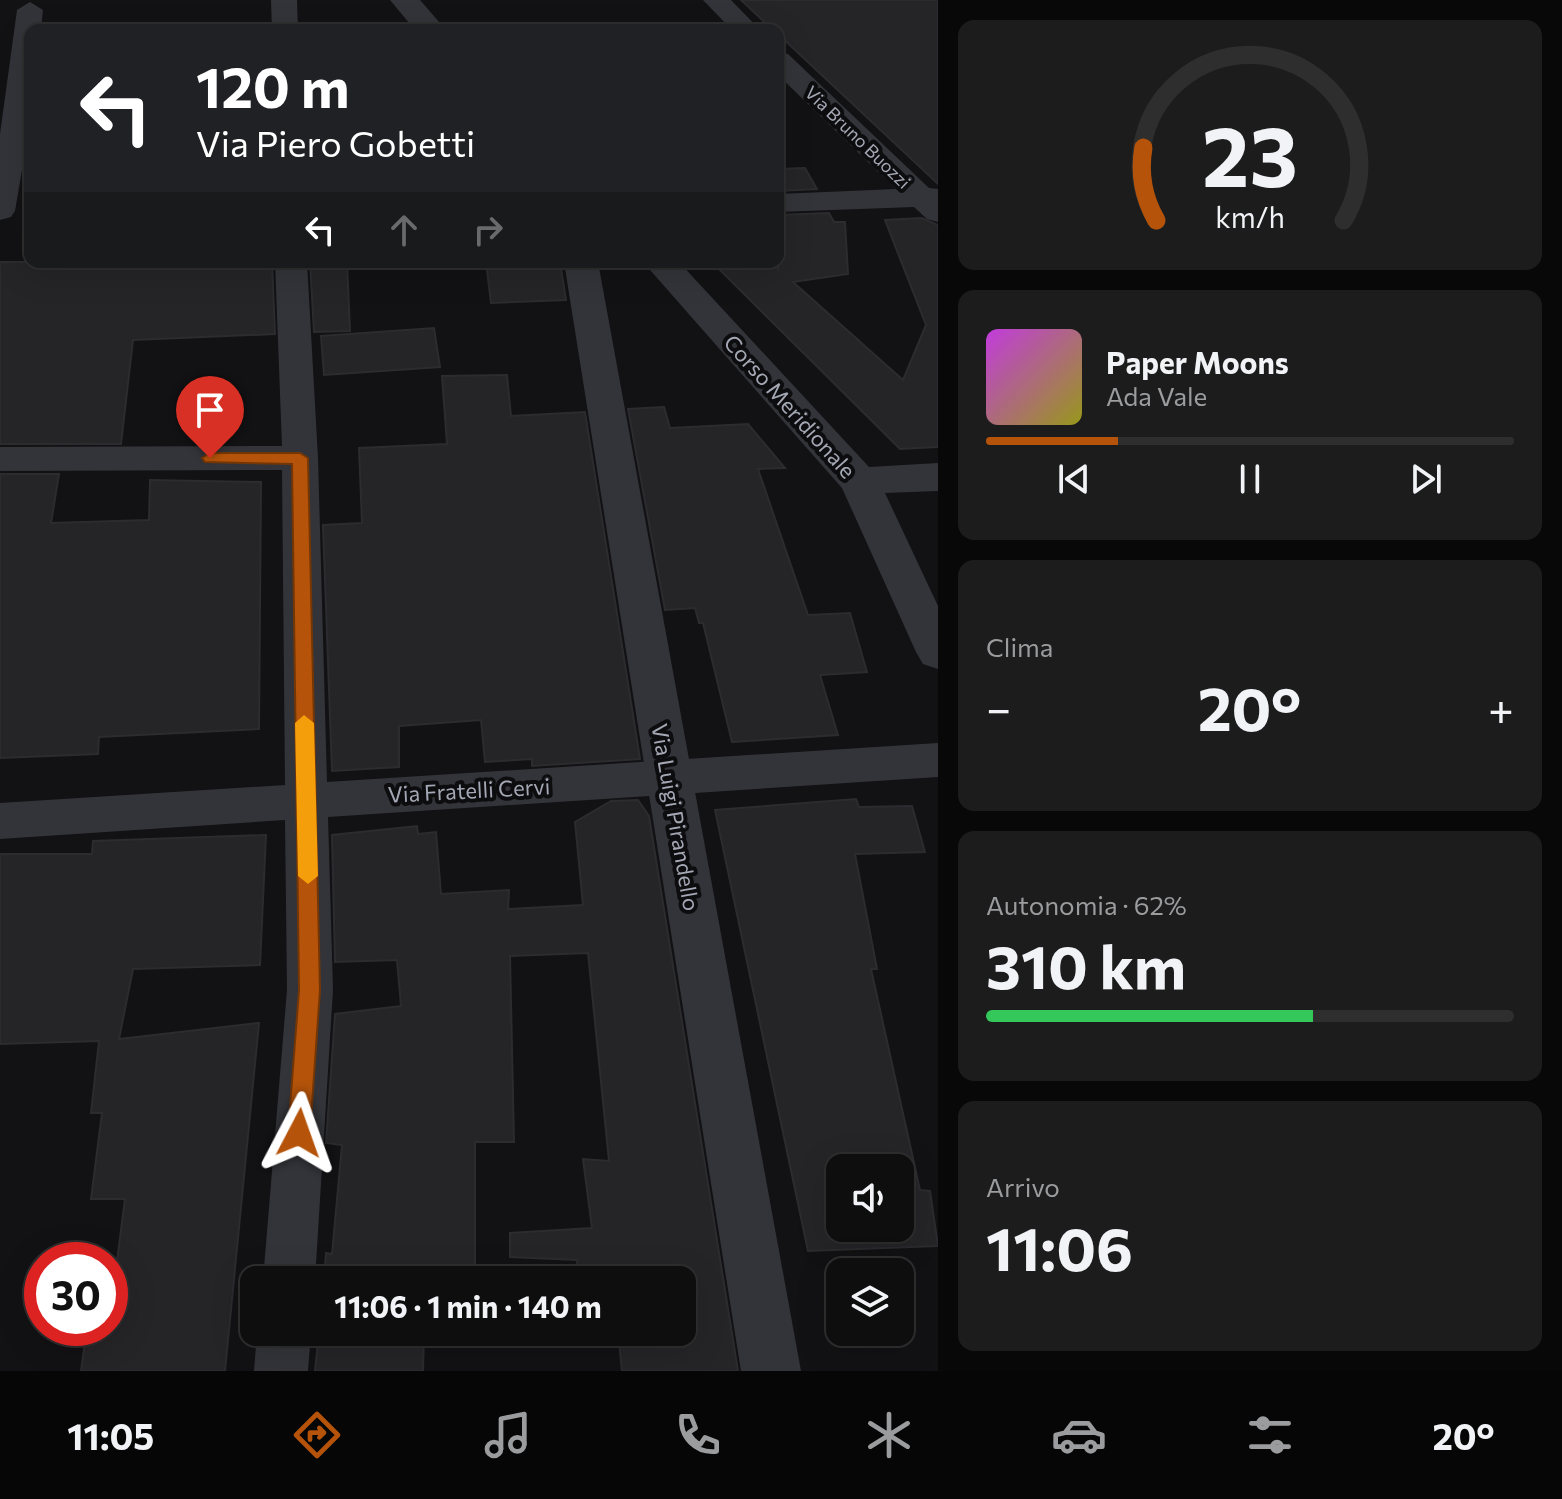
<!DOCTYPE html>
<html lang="it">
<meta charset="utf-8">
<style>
body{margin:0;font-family:Commissioner,sans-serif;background:#1c1c1d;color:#f1f3f6;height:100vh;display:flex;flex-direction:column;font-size:30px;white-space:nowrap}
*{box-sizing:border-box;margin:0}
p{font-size:26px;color:#9b9c9e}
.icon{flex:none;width:44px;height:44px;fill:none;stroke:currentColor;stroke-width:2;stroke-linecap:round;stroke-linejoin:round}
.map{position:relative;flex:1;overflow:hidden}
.drawer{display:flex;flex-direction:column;gap:20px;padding:20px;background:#080808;width:624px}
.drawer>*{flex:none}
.top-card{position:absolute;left:24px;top:24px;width:760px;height:244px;border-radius:16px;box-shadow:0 8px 32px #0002,0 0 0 2px #2e2e2f;background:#202124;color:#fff;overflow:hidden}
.tools{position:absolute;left:826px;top:1154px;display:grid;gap:16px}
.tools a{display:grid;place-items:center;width:88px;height:88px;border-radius:16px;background:#0e0e0f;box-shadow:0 8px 32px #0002,0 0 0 2px #2e2e2f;font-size:40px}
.speed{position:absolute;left:24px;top:1242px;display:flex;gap:16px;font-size:40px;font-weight:700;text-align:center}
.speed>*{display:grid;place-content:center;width:104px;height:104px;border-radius:50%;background:#0e0e0f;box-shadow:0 8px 32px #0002,0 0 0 2px #2e2e2f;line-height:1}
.speed .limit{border:12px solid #d22;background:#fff;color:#111}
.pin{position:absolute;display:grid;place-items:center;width:68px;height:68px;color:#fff;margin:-82px -34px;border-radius:50% 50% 50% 0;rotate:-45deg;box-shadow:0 0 8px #0007}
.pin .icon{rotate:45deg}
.me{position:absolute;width:88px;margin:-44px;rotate:4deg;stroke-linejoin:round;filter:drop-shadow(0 0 6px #0008)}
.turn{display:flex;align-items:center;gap:28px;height:168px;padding:0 40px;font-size:36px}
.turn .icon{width:104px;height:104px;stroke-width:2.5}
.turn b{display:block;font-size:56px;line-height:68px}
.lanes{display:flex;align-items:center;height:76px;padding:0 40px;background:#0003;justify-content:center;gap:40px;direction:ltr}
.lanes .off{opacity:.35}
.big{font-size:60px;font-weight:700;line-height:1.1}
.drawer .tile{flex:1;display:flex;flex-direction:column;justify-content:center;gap:12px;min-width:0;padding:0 28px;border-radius:16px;background:#1c1c1d}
.drawer .dial{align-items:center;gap:0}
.dial svg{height:208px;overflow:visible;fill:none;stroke:#2e2e2f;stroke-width:7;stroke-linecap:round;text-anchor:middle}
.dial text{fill:#f1f3f6;stroke:none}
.song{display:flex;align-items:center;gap:24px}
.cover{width:96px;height:96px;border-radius:12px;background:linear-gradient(135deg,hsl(290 70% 55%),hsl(60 70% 35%))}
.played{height:8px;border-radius:4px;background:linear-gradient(90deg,#b45309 25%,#2e2e2f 25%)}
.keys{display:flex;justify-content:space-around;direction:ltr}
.heat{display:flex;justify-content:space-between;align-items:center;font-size:44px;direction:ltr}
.charge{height:12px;border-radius:6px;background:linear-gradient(90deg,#34c759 62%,#2e2e2f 0)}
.trip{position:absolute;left:240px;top:1266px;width:456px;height:80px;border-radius:16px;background:#0e0e0f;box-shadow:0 8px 32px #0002,0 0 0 2px #2e2e2f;font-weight:700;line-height:80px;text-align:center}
.menu{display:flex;height:128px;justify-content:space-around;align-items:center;background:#060606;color:#9b9c9e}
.menu .icon{width:56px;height:56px}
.menu .current{color:#b45309}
.menu b{font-size:36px;color:#f1f3f6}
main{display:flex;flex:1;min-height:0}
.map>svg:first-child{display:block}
</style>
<main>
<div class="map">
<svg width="938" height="1371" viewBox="0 0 938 1371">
<rect width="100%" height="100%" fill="#121214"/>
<g fill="#252528" stroke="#2c2c30" stroke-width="2" fill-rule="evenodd">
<polygon points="741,0 938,0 938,184 778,34 778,30 773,30"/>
<polygon points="805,168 817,189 778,191 778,169"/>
<polygon points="829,213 834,222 845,222 848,274 793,282 903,380 926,325 885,220 922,218 938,225 938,447 900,449 712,262 771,262 778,269 778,215"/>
<polygon points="0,262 272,262 275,334 133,340 121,444 0,444"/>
<polygon points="310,262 347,262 350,331 314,332"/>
<polygon points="486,262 560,262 566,300 491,303"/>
<polygon points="434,328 440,367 324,375 321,336"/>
<polygon points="507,375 511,416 585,412 640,759 532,766 532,759 485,762 481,720 399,726 399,767 332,771 323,525 362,523 359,448 447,444 442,376"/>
<polygon points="664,407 670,428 748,424 785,468 758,469 808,615 850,613 867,672 820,675 838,735 732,742 703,623 699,623 695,608 665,610 628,409"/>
<polygon points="0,474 59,474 51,523 149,520 150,480 261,482 259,729 99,737 98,754 0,758"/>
<path d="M856,799L859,807L912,806L925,852L855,854L877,969H871L920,1190L930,1191L938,1246L808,1251L715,810ZM840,1168H900V1228H840Z"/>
<polygon points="638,800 649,816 738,1371 622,1371 618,1332 682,1332 682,1280 578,1280 577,1260 510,1257 510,1233 592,1228 583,1159 609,1161 588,953 510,956 514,1142 475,1142 475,1280 324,1280 326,1253 332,1254 342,1145 326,1143 335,1014 401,1006 397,960 335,962 332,835 417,826 418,834 436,832 441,894 509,890 508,909 583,905 575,822 611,801"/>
<polygon points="266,835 260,965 133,969 119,1039 259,1023 225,1371 81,1371 87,1328 110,1328 110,1269 116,1269 125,1199 91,1199 102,1113 91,1113 99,1041 0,1044 0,854 92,854 93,841"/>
<polygon points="319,1332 424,1332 423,1371 315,1371"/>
</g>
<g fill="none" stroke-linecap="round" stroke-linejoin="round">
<g fill="#333439" fill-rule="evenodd">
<polygon points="271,0 297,0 298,30 272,30"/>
<polygon points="703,0 731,0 760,30 732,30"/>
<polygon points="30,2 43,10 41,30 30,30 30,123 15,211 11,217 0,220 0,134 17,10"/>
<polygon points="778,52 788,54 929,188 938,189 938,222 927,219 914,207 778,212 778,194 896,189 778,75"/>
<polygon points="275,262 307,262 318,458 327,782 938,743 938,777 328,817 333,990 315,1280 263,1280 287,990 285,820 0,839 0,803 285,785 282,470 0,471 0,447 282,446"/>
<polygon points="257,1332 311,1332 308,1371 254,1371"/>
</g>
<g fill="#333439" fill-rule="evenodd">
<polygon points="390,0 420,0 446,30 415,30"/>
<polygon points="564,262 598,262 801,1371 741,1371"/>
<polygon points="643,262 679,262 869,467 938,463 938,491 885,493 938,606 938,669 923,664 916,652 842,488"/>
</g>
</g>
<polygon fill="#b45309" stroke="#753606" stroke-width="2" points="210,453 300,453 308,458 320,990 310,1133 307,1141 299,1144 291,1141 288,1133 299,990 292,464 205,462 202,458"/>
<polygon fill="#f59e0b" points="304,715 314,723 318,876 308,884 298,876 295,723"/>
<g text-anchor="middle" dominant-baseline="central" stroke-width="8" stroke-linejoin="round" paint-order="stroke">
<g font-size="18" fill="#a4a8b4" stroke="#0d0d0f">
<text transform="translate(858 137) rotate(44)">Via Bruno Buozzi</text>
</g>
<g font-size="22" fill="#a4a8b4" stroke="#0d0d0f">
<text transform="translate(790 406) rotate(48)">Corso Meridionale</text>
<text transform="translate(469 790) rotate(-3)">Via Fratelli Cervi</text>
<text transform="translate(676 817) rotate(80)">Via Luigi Pirandello</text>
</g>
</g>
</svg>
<div class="tools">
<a><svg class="icon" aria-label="sound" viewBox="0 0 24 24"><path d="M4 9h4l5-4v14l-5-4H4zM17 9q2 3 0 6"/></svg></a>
<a><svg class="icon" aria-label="layers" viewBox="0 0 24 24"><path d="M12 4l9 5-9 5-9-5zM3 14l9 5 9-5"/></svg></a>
</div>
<div class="speed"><div class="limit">30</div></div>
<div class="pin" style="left:210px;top:458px;background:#d93025"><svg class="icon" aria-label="arrive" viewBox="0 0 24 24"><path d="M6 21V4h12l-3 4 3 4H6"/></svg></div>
<svg class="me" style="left:299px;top:1133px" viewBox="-20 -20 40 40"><path d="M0-17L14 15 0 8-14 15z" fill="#b45309" stroke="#fff" stroke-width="4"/></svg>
<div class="trip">11:06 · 1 min · 140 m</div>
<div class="top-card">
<div class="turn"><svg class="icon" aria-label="left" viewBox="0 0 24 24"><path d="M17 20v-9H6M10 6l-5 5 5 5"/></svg><div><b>120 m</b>Via Piero Gobetti</div></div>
<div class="lanes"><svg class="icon" aria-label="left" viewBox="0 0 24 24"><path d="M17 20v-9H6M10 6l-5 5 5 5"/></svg><svg class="icon off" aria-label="ahead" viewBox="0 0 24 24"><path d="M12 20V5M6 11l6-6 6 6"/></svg><svg class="icon off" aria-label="right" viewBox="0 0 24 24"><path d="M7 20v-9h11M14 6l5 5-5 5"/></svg></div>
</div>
</div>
<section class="drawer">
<div class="tile dial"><svg viewBox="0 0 100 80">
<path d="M14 69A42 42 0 1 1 86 69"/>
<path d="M14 69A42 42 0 0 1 9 41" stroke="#b45309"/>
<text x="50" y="56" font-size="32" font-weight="700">23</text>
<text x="50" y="72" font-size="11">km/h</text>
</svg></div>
<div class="tile">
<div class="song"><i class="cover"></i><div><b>Paper Moons</b><p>Ada Vale</p></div></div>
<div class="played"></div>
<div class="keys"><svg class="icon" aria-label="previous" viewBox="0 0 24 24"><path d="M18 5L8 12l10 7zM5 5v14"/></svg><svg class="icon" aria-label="pause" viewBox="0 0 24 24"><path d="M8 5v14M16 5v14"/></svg><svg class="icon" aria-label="next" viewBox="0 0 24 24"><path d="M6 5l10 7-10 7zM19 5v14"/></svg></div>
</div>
<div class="tile"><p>Clima</p>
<div class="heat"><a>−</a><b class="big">20°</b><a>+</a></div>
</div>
<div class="tile"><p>Autonomia · 62%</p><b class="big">310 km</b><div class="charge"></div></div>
<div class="tile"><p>Arrivo</p><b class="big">11:06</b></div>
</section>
</main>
<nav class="menu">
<b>11:05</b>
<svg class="icon current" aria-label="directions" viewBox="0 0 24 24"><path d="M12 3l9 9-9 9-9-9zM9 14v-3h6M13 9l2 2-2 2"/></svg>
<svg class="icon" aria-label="music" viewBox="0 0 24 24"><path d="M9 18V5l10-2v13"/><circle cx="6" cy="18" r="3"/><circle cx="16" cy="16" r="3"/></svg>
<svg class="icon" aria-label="phone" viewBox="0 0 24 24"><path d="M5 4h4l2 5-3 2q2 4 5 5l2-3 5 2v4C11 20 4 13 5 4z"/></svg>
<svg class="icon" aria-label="climate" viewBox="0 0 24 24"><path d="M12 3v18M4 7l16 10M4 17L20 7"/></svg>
<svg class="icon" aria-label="car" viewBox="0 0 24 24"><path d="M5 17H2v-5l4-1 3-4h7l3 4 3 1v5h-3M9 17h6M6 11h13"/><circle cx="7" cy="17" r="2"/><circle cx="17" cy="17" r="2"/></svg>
<svg class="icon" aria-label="filters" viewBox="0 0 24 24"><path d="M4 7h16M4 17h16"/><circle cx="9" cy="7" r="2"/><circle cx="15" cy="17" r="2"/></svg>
<b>20°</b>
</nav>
